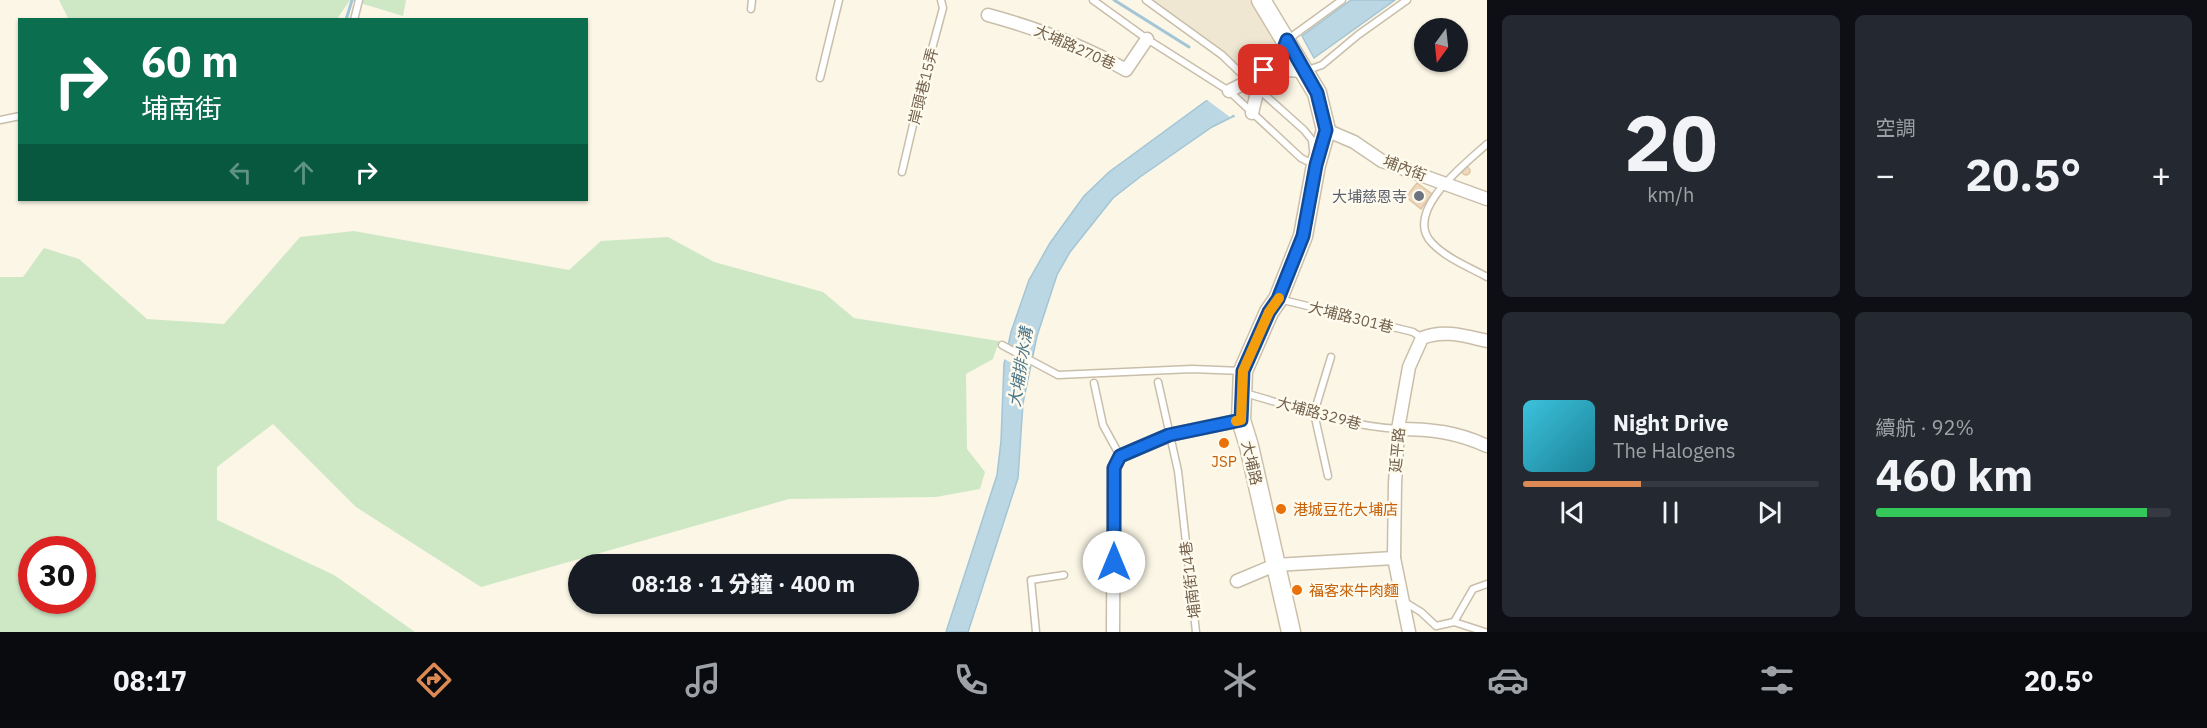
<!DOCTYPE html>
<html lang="zh-TW">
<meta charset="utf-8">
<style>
body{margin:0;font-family:"IBM Plex Sans","Noto Sans TC",sans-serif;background:#242831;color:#f1f3f6;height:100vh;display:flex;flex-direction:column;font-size:22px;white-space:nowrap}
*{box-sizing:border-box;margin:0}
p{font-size:20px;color:#9ea1a6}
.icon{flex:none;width:33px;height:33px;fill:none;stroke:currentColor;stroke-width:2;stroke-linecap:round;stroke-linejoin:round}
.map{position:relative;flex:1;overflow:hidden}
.side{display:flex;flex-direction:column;gap:15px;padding:15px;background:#0d0f14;width:720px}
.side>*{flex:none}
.top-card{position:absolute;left:18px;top:18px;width:570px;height:183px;border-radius:0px;box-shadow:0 2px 4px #0004;background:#0b6e4f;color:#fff;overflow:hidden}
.needle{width:39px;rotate:195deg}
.controls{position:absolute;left:1414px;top:18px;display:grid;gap:12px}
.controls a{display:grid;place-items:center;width:54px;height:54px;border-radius:50%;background:#171b24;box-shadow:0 2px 4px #0004;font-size:30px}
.speed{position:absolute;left:18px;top:536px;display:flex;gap:12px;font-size:30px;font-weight:700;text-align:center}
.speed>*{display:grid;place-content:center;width:78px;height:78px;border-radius:50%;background:#171b24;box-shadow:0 2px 4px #0004;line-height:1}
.speed .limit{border:9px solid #d22;background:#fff;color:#111}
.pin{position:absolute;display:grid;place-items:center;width:51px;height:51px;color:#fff;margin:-26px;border-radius:12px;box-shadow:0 3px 9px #0006}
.me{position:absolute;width:66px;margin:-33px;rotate:0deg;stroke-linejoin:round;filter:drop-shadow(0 0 4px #0008)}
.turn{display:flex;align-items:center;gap:21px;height:126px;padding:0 24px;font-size:27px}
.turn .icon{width:78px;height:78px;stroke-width:2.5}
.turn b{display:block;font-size:42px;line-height:51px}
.lanes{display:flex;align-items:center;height:57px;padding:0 24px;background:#0003;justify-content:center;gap:30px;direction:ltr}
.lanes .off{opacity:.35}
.big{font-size:45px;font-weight:800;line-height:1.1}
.side .card{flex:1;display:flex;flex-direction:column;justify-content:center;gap:9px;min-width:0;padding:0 21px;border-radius:9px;background:#242831}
.side .dial{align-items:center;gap:0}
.dial b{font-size:78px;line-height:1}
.song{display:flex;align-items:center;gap:18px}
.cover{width:72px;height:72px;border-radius:9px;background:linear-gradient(135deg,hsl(190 70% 55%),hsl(190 70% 35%))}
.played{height:6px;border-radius:3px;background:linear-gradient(90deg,#dd8953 40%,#363941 40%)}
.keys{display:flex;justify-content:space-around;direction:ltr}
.heat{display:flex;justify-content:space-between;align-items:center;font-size:33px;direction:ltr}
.charge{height:9px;border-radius:4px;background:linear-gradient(90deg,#34c759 92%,#363941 0)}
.side .tiles{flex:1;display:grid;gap:15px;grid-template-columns:repeat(2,1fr)}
.trip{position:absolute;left:568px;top:554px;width:351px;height:60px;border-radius:30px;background:#171b24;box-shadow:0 2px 4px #0004;font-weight:800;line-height:60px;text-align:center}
.dock{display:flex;height:96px;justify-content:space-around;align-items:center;background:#090b0e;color:#9ea1a6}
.dock .icon{width:42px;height:42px}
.dock .current{color:#dd8953}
.dock b{font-size:27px;color:#f1f3f6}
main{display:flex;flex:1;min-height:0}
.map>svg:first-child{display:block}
</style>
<main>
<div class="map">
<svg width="1487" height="632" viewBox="0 0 1487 632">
<rect width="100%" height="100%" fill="#fbf6e6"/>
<polygon fill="#efe7d2" points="1151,0 1250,0 1277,44 1239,70"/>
<g fill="#cee8c6" fill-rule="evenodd">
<polygon points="59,0 350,0 337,19 69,20"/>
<polygon points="350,0 406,0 403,16"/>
<path d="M354,231L569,270L601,241L668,237L714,262L823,292L854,318L999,341L993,359L966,374L967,449L985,472L980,489L936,497L789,499L481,587L356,507L273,424L217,467V520L334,575L415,632H0V277H23L44,248L79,259L147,319L224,324L300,237ZM32,549H82V600H32Z"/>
</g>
<g fill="#bcd7e4" stroke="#a3c5d5" stroke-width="1.5">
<polygon points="1351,0 1395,0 1314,58 1302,36"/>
<polygon points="1213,100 1234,116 1212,127 1140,177 1113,198 1070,252 1057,275 1037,336 1023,403 1018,478 968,632 946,632 997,475 1001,441 1004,364 1011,332 1029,280 1050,243 1084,196 1109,172 1206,101"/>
</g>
<g fill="#fbf6e6">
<polygon points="1211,97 1215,97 1235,113 1230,117 1207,100"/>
<polygon points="1004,348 1026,360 1022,368 1002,358"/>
</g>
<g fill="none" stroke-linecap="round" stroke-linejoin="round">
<g stroke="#a3c5d5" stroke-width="3">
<polyline points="1114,0 1189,47"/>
<polyline points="346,20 352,0"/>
</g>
</g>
<g fill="#edd8be" stroke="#e0c4a1" stroke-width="1.5">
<circle cx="1466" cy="171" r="4"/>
<polygon points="1417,183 1432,194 1421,209 1406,197"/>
</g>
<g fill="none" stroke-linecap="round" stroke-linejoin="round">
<defs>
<g id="service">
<polyline points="1093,0 1147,39 1229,91 1301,158 1313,164"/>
<polyline points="1146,0 1222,55 1249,81"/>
<polyline points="751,9 752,0"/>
<polyline points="354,20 359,0"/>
<polyline points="1287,40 1342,0"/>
<polyline points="1308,70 1322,65 1358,35 1407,0"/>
<polyline points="820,78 839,0"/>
<polyline points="1257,88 1304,130 1312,140 1313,150"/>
<polyline points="0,120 20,116"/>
<path d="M1487,144C1466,163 1402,212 1432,243C1446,258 1469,267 1487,277"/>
<polyline points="902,172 923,82 943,8 941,0"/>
<polyline points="1279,299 1413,332 1422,338"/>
<polyline points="1002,345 1058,375 1192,369 1242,371"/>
<polyline points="1158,382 1178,471 1196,632"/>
<polyline points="1094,383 1103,425 1120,456"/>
<path d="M1245,393C1294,407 1346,426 1398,429"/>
<polyline points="1328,476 1314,413 1331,357"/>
<polyline points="1403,601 1421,612 1436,626 1454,622 1485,632"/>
<polyline points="1454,622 1473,589 1487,584"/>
<polyline points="1036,632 1031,580 1064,575"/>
</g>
<g id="minor">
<path d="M988,15C1036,28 1082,45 1126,70L1147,39"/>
<polyline points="1229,91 1249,81 1279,59 1287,40"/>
<polyline points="1252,113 1258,88 1286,70 1304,71"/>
<polyline points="1326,130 1354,142 1382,161 1487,199"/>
<path d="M1398,429C1431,429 1457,432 1487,446"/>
<polyline points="1237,581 1275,565 1394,558"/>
<polyline points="1113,632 1114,468 1120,456 1169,435 1241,420"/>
<path d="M1409,632L1394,558L1395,484L1398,429L1409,367L1422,338C1444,329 1465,336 1487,341"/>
</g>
<polyline id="secondary" points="1261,0 1317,93 1326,130 1316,165 1303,236 1278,299 1269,312 1243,371 1241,420 1249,446 1291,632"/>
</defs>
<use href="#service" stroke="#c9beaa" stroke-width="9"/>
<use href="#minor" stroke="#c9beaa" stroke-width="15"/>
<use href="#secondary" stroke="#cdbfa9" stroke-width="21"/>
<use href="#service" stroke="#fff" stroke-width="6"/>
<use href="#minor" stroke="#fff" stroke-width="12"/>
<use href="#secondary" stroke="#fff" stroke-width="18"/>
</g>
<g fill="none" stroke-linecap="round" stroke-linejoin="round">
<defs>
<polyline id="route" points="1114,562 1114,468 1120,456 1169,435 1241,420 1243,371 1269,312 1278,299 1303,236 1316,165 1326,130 1317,93 1287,40 1280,59 1264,70"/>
</defs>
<use href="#route" stroke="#114b97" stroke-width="15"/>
<use href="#route" stroke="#1a73e8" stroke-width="10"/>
<polyline stroke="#f59e0b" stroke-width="10" points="1236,421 1241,420 1243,371 1269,312 1279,298"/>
</g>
<circle fill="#6b7280" stroke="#fefaed" stroke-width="2" cx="1419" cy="196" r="6"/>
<g fill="#e8710a" stroke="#fefaed" stroke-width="2">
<circle cx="1224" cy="443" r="6"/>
<circle cx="1281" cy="509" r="6"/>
<circle cx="1297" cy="590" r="6"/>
</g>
<g text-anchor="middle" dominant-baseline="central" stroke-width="5" stroke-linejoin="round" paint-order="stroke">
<g font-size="15" fill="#73614c" stroke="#fefaed">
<text transform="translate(1075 47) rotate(24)">大埔路270巷</text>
<text transform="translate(923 86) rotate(-76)">岸頭巷15弄</text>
<text transform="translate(1405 168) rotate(21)">埔內街</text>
<text transform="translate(1351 317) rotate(14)">大埔路301巷</text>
<text transform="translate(1319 413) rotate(15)">大埔路329巷</text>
<text transform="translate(1397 450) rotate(-85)">延平路</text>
<text transform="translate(1252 463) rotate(77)">大埔路</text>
<text transform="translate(1190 580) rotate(-97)">埔南街14巷</text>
</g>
<g font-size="15" fill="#5b616d" stroke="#fefaed" text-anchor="end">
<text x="1407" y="196">大埔慈恩寺</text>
</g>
<g font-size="15" fill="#c56008" stroke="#fefaed" text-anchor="start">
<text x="1224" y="461" text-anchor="middle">JSP</text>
<text x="1293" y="509">港城豆花大埔店</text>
<text x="1309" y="590">福客來牛肉麵</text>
</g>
<g font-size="16" font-style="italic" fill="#4b768b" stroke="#fefaed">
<text transform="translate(1020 367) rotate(-81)">大埔排水溝</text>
</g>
</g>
</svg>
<div class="controls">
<a><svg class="needle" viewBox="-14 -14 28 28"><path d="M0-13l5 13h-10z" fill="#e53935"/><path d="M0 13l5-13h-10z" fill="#9ea1a6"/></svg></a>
</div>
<div class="speed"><div class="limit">30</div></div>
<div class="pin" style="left:1264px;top:70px;background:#d93025"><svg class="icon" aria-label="arrive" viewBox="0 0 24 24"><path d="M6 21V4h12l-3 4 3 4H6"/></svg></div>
<svg class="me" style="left:1114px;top:562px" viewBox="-20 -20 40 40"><circle r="19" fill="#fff"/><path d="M0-13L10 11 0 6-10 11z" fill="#1a73e8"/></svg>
<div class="trip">08:18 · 1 分鐘 · 400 m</div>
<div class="top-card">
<div class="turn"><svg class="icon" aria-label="right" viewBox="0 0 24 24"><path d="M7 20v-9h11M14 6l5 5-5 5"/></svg><div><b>60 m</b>埔南街</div></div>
<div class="lanes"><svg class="icon off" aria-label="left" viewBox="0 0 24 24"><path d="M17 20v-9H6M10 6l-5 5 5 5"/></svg><svg class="icon off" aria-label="ahead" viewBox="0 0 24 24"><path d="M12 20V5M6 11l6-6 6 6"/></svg><svg class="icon" aria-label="right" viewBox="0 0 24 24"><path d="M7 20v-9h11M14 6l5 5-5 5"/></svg></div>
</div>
</div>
<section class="side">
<div class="tiles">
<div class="card dial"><b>20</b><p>km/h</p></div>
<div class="card"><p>空調</p>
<div class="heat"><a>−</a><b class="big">20.5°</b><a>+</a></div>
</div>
<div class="card">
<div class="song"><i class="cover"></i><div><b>Night Drive</b><p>The Halogens</p></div></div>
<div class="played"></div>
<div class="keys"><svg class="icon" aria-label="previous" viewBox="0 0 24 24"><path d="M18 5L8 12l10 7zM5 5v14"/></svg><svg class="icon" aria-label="pause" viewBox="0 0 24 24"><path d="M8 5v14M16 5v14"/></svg><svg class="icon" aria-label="next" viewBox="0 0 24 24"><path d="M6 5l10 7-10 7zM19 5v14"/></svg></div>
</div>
<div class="card"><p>續航 · 92%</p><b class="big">460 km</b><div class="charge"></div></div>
</div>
</section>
</main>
<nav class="dock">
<b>08:17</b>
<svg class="icon current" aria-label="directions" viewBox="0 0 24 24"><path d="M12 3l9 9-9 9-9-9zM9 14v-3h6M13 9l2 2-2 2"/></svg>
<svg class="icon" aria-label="music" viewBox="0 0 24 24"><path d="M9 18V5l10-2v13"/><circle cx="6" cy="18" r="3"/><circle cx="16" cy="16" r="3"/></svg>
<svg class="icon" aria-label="phone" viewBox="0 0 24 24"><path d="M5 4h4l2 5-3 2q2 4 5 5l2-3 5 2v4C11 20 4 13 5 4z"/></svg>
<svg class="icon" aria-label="climate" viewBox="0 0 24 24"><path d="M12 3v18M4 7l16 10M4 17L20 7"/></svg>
<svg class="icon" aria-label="car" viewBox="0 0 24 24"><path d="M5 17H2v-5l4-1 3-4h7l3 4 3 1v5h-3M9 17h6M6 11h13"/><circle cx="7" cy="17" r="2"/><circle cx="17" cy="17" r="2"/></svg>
<svg class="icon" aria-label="filters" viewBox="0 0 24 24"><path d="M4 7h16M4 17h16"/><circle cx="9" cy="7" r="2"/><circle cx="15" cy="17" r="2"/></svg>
<b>20.5°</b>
</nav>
